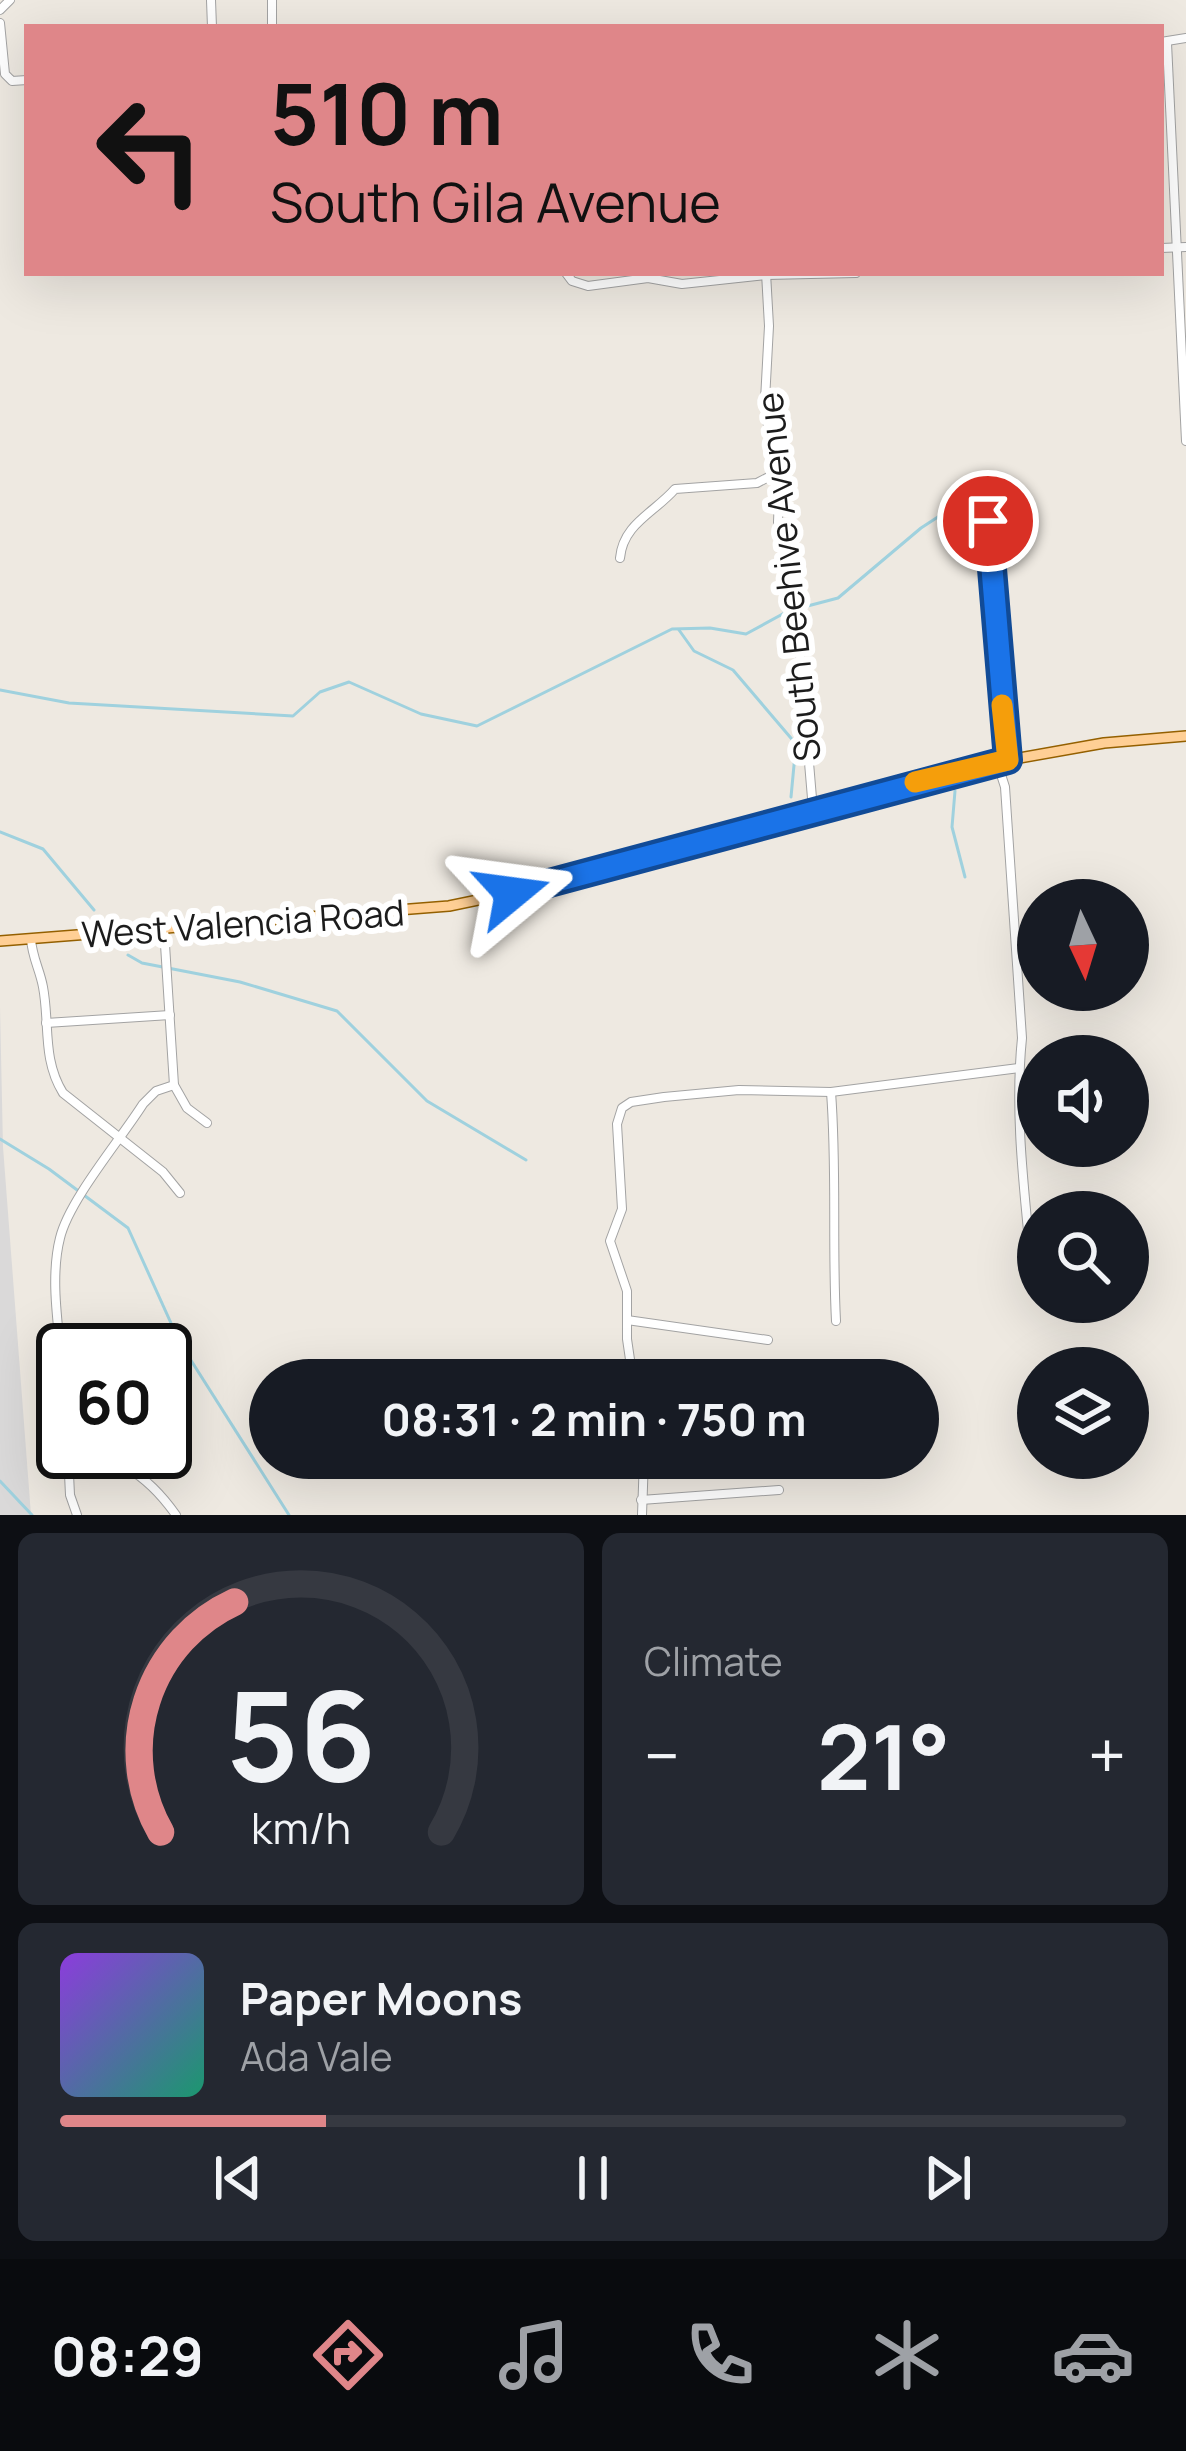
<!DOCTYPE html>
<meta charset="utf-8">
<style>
body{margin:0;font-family:Manrope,sans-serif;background:#242831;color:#f1f3f6;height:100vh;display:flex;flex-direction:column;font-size:45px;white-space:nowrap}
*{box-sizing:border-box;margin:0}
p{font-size:39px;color:#9ea1a6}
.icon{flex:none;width:66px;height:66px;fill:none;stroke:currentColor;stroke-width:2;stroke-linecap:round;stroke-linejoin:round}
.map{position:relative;height:1515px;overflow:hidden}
.side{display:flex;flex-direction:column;gap:18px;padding:18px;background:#0d0f14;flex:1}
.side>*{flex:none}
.banner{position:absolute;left:24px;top:24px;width:1140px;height:252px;border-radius:0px;box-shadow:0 12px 48px #0002;background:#df8689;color:#111;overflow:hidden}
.needle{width:78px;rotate:176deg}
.fabs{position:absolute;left:1017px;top:879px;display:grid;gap:24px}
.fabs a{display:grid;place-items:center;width:132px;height:132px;border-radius:50%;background:#171b24;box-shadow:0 12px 48px #0002;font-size:60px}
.speed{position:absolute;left:36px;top:1323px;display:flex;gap:24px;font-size:60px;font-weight:700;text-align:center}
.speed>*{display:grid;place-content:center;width:156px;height:156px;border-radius:50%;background:#171b24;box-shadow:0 12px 48px #0002;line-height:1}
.speed .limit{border:6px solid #111;border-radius:18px;background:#fff;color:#111}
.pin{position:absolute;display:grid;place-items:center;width:102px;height:102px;color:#fff;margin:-51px;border:6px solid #fff;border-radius:50%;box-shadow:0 3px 12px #0007}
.me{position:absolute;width:132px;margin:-66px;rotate:74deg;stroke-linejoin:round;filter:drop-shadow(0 0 9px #0008)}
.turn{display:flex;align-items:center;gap:42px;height:252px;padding:0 48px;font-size:54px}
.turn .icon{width:156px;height:156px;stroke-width:2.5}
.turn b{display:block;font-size:84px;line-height:102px}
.big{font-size:90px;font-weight:700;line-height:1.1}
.side .tile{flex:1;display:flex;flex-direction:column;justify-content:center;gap:18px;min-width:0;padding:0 42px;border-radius:18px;background:#242831}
.side .dial{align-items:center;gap:0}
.dial svg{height:312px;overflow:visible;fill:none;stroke:#363941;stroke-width:7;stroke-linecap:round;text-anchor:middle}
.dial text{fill:#f1f3f6;stroke:none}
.song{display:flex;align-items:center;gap:36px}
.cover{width:144px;height:144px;border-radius:18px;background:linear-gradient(135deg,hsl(270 70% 55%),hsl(160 70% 35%))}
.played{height:12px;border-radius:6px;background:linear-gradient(90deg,#df8689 25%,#363941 25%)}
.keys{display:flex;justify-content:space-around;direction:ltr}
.heat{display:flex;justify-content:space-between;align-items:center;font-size:66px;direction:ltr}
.side .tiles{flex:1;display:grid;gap:18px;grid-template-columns:1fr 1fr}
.tile:last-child{grid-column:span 2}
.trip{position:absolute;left:249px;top:1359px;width:690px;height:120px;border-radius:60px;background:#171b24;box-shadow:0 12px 48px #0002;font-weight:700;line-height:120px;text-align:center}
.menu{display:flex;height:192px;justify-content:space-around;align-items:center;background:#090b0e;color:#9ea1a6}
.menu .icon{width:84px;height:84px}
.menu .current{color:#df8689}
.menu b{font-size:54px;color:#f1f3f6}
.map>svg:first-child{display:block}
</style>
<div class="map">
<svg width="1186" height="1515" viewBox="0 0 1186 1515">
<rect width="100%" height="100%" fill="#eee9e1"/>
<polygon fill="#dad9d9" points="0,1007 3,1147 31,1515 0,1515"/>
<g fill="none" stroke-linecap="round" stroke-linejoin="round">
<g stroke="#9fd1de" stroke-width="3">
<polyline points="800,608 838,598 921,528 944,513 975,504"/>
<polyline points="679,630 694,651 733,670 796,744 791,797"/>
<polyline points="0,690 69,703 293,716 320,692 349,682 421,714 477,726 672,629 710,628 746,634 790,610"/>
<polyline points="955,791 952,827 965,877"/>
<polyline points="0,832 43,849 94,910"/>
<polyline points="128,955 142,963 240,982 337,1011 427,1101 526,1160"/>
<polyline points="0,1139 49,1169 128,1228 180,1343 289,1515"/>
<polyline points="0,1481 32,1515"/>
</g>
<defs>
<g id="minor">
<polyline points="211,0 212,27"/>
<polyline points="272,0 272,27"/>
<polyline points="0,10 10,0"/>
<polyline points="0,23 5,74 12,81 27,80"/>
<polyline points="1161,42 1186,38"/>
<polyline points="1167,43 1186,441"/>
<polyline points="1161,248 1186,247"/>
<polyline points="566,273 572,281 588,286 648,278 682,284 766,275 856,273"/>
<polyline points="766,273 769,326 765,400 770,443 780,471 778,522 797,620 813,810"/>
<polyline points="988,521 1008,759"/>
<path d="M620,558C623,524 654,513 675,489L757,483L780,471"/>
<path d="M997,762L1005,787L1022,1038C1014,1116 1025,1195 1032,1272H1028"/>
<polyline points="164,929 174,1085 187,1108 207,1123"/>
<path d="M31,939C32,957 40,970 43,987C50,1024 42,1059 63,1093L163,1172L180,1193"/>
<polyline points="46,1023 170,1015"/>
<path d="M831,1092C837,1169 832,1244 836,1321"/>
<polyline points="627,1320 768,1340"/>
<path d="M63,1378C60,1334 49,1281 60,1238C69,1200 121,1139 143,1104L156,1091L174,1085"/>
<polyline points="633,1380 627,1339 627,1291 610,1241 622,1209 617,1124 622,1108 631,1102 664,1097 739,1090 831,1092 1019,1068"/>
<path d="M68,1453C115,1451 150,1478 176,1515"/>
<polyline points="68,1453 70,1495 77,1515"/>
<polyline points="641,1500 779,1490"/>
<polyline points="642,1515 644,1458"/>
</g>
<polyline id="major" points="0,941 449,906 512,893 997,762 1104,743 1186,736"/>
</defs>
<use href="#minor" stroke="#a3a3a3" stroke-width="10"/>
<use href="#major" stroke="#946000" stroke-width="12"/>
<use href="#minor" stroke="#fff" stroke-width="8"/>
<use href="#major" stroke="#ffcf95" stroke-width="9"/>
</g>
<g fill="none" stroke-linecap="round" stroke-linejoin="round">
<defs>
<polyline id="route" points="512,893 1008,760 988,521"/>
</defs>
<use href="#route" stroke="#114b97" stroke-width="30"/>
<use href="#route" stroke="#1a73e8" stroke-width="21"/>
<polyline stroke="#f59e0b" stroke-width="21" points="915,782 1008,760 1002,705"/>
</g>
<g text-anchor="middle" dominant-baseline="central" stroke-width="12" stroke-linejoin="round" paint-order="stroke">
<g font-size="36" fill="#1c1c1c" stroke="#fff">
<text transform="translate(788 577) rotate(-96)">South Beehive Avenue</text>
<text transform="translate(243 923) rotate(-4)">West Valencia Road</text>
</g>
</g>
</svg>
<div class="fabs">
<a><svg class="needle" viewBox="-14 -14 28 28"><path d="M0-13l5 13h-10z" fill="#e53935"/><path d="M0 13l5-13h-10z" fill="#9ea1a6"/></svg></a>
<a><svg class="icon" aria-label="sound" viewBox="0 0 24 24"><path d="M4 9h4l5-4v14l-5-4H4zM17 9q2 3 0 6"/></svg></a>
<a><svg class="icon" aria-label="search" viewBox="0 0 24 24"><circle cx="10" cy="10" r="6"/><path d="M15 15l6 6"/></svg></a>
<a><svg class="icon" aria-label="layers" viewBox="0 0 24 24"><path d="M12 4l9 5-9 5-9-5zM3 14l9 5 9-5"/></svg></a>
</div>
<div class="speed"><div class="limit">60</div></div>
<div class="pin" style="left:988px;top:521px;background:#d93025"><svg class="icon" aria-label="arrive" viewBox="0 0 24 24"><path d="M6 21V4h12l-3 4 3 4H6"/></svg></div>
<svg class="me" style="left:512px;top:893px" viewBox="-20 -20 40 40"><path d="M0-17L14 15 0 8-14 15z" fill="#1a73e8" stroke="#fff" stroke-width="4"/></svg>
<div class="trip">08:31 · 2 min · 750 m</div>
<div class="banner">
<div class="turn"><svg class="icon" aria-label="left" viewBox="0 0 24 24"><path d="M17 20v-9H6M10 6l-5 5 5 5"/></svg><div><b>510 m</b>South Gila Avenue</div></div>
</div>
</div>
<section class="side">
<div class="tiles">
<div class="tile dial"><svg viewBox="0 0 100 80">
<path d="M14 69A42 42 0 1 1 86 69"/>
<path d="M14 69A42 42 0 0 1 33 10" stroke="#df8689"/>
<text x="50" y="56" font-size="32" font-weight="700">56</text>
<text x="50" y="72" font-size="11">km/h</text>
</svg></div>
<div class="tile"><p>Climate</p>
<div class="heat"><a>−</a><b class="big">21°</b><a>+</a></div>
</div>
<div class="tile">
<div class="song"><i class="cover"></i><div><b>Paper Moons</b><p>Ada Vale</p></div></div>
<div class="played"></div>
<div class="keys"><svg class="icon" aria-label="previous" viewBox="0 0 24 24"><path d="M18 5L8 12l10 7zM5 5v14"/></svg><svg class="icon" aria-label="pause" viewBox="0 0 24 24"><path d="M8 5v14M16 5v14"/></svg><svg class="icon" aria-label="next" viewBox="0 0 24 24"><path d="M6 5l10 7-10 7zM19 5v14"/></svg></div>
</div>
</div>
</section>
<nav class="menu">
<b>08:29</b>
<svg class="icon current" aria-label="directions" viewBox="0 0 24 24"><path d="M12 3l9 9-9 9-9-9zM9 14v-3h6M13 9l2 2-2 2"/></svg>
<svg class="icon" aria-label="music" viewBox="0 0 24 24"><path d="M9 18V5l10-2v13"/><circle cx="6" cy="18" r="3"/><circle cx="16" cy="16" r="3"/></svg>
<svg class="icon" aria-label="phone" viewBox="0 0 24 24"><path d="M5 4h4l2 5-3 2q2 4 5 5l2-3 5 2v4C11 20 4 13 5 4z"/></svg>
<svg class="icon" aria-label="climate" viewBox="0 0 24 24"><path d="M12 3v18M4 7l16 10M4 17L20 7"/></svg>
<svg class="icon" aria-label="car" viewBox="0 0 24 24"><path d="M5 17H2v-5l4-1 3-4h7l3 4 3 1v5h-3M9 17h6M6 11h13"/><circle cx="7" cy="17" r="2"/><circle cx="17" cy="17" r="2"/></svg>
</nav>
